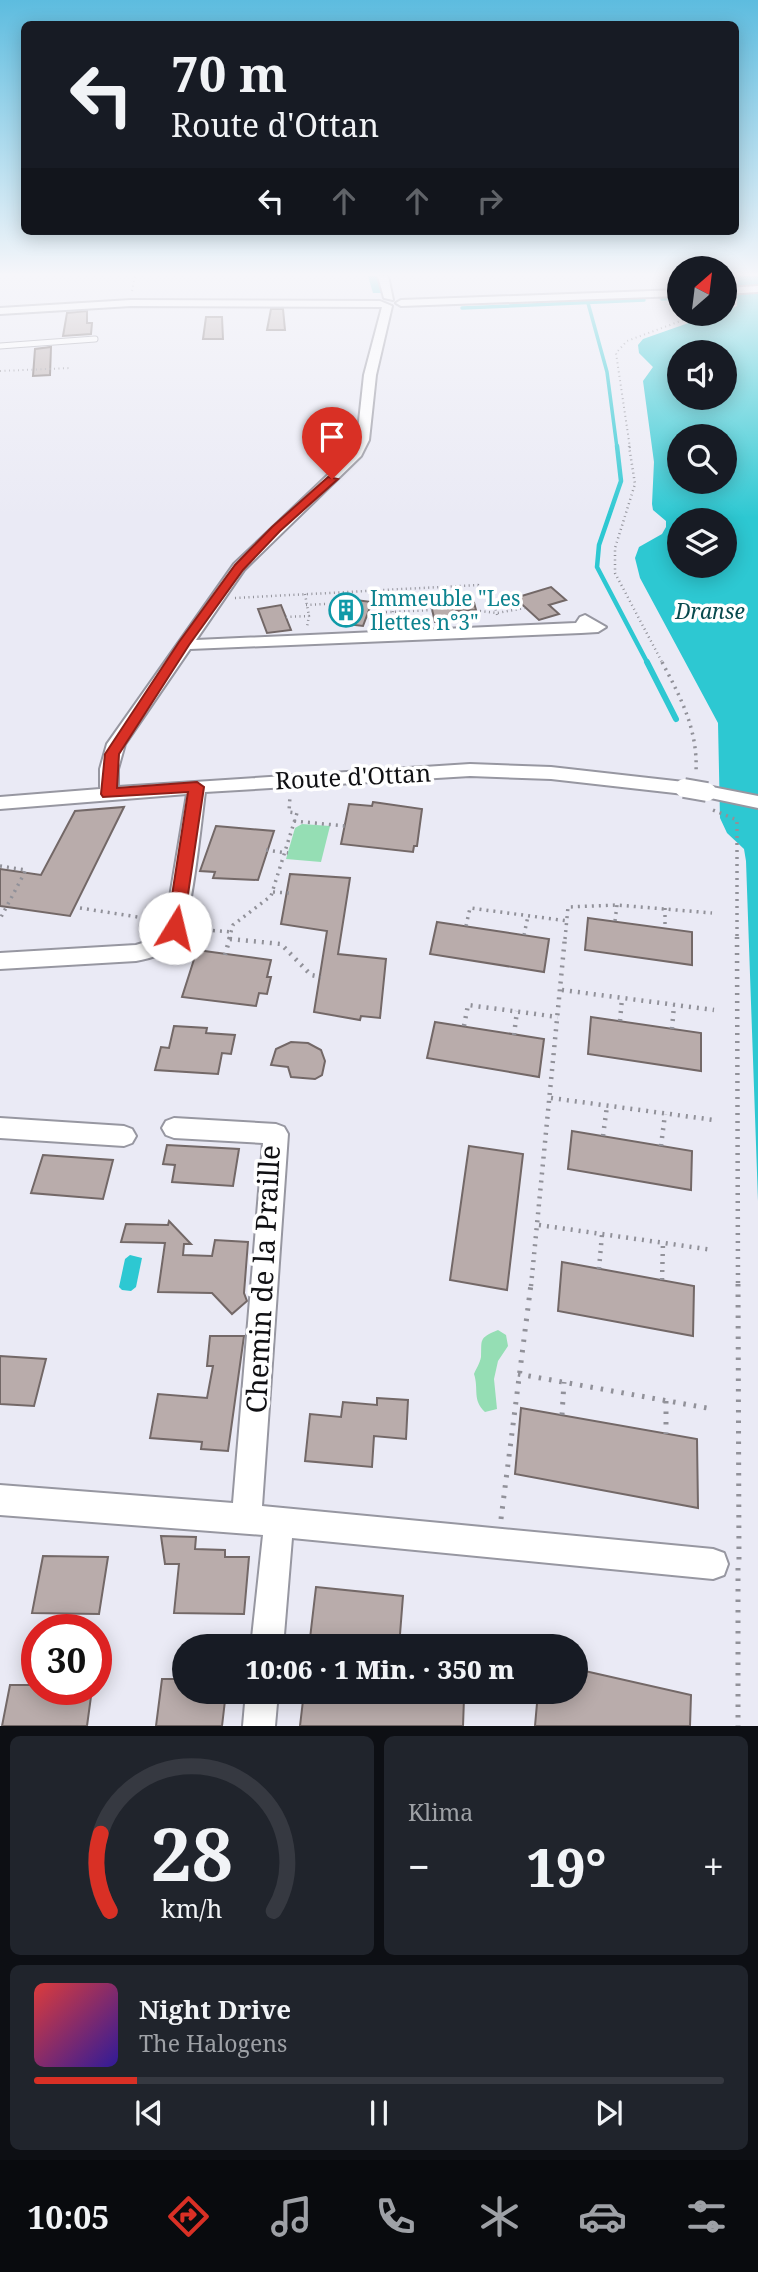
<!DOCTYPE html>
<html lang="de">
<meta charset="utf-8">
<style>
body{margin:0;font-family:"Noto Serif",serif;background:#20242c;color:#f1f3f6;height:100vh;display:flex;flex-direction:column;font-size:26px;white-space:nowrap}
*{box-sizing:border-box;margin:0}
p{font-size:23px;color:#9ea1a6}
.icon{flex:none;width:38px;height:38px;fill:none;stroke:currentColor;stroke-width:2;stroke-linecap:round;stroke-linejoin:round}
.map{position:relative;height:1726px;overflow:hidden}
.sheet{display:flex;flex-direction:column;gap:10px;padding:10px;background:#0d0f14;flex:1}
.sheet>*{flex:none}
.guide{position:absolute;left:21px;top:21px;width:718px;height:214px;border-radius:10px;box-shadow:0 4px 18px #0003;background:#171b24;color:#f1f3f6;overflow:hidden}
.needle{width:46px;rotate:28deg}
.controls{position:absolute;left:667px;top:256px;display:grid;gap:14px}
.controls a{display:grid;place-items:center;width:70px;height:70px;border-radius:50%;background:#171b24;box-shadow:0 4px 18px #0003;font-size:35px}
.speed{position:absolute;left:21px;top:1614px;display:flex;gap:14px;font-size:35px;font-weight:700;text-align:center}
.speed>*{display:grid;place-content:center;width:91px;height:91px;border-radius:50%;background:#171b24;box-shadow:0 4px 18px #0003;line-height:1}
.speed .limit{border:10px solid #d22;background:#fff;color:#111}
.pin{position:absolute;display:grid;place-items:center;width:60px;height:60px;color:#fff;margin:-72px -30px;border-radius:50% 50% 50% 0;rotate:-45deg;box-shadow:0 0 7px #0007}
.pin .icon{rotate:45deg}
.me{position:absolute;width:77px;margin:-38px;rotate:9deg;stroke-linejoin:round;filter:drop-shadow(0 0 5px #0008)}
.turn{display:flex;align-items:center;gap:24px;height:147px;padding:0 35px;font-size:32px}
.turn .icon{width:91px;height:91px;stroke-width:2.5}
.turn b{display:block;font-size:49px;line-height:60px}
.lanes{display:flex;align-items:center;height:66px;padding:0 35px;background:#0003;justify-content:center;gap:35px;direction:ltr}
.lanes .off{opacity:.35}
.big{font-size:52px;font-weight:800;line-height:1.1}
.sheet .tile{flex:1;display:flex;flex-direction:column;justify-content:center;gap:10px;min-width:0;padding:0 24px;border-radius:10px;background:#20242c}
.sheet .dial{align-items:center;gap:0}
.dial svg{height:182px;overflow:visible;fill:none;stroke:#363941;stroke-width:7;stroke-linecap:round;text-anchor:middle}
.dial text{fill:#f1f3f6;stroke:none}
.song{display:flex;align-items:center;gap:21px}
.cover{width:84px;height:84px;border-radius:10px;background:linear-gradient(135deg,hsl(0 70% 55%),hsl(250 70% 35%))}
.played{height:7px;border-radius:4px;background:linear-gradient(90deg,#d93025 15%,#363941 15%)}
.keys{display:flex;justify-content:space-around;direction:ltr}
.heat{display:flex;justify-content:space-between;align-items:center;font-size:38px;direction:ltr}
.sheet .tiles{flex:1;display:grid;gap:10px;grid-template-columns:1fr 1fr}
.tile:last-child{grid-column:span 2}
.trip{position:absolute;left:172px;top:1634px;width:416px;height:70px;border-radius:35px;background:#171b24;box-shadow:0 4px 18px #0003;font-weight:800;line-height:70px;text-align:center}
.dock{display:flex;height:112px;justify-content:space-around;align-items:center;background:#090b0e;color:#9ea1a6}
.dock .icon{width:49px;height:49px}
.dock .active{color:#d93025}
.dock b{font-size:32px;color:#f1f3f6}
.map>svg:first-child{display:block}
</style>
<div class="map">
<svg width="758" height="1726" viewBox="0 0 758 1726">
<rect width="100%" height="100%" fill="#eaeaf5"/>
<g fill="#95deb4">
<polygon points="302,824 330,826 321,862 286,859 295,828"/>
<path d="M498,1330L506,1335L508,1346L498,1361L494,1379L497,1409L485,1412C472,1400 479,1389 474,1374C476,1369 480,1363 481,1357C482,1340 478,1338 498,1330Z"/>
</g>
<g fill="#2dc8d2" fill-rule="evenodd">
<path d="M738,276H758V1201L746,861L744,849L727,833L720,818L718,723L640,578L635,558L639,547L662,534L666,527V521L653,510L652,504L654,462L643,381L653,367L639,353L638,345L643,339L717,313H724L725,311L737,306ZM679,352H724V397H679ZM679,436H724V481H679ZM679,520H724V565H679Z"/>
<polygon points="130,1255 142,1258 136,1287 131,1291 122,1290 119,1287 125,1259"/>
</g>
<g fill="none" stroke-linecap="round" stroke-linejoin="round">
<g stroke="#2dc8d2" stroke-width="3.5">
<polyline points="662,299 679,298"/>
<polyline points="588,303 607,372 617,448"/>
<polyline points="462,308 644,300"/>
</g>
<polyline stroke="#2dc8d2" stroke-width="4.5" points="617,446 621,481 599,545 597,567 648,664"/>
<polyline stroke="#2dc8d2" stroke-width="6" points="647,662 676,719"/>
<polygon fill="#2dc8d2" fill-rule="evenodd" points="368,276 379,276 381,293 373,293"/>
</g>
<g fill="#b9acab" stroke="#736867" stroke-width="2">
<polygon points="271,309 283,309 285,330 267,330"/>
<polygon points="87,311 87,323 92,323 91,334 63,336 67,313"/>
<polygon points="206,317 222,317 223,339 203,339"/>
<polygon points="51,347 50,375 33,376 35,349"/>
<polygon points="551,587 566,600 549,605 559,614 539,620 515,598"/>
<polygon points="472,595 476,610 456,611 459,621 435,622 429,597"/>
<polygon points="347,599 372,602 363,626 337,623"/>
<polygon points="281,605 291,630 267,633 258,609"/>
<polygon points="373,802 422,809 417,846 414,846 413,852 341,844 349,804 372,806"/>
<polygon points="124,807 70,916 0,906 0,869 41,875 75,811"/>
<polygon points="216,826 274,831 258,880 213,878 215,872 200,871"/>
<polygon points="290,874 350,878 338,954 386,959 380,1018 361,1016 360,1020 314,1012 327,931 281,924"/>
<polygon points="588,918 692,932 692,965 585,950"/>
<polygon points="437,922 549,939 544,972 430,954"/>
<polygon points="197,950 271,960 267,977 271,977 267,994 259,993 256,1006 182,997"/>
<polygon points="591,1017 701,1033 701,1071 588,1054"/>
<polygon points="435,1022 544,1039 539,1077 427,1058"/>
<polygon points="174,1026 207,1028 206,1033 235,1035 231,1054 222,1053 218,1074 155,1070 161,1047 169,1048"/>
<polygon points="291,1042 308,1043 321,1050 325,1061 322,1075 315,1079 291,1077 288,1067 271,1065 276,1049"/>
<polygon points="572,1131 692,1151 691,1190 568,1169"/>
<polygon points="167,1145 239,1149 233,1186 172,1182 175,1165 163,1164"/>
<polygon points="469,1146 523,1154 507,1290 450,1280"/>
<polygon points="43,1155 113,1160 103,1199 31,1193"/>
<polygon points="169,1221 191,1244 184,1244 183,1255 212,1256 215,1240 248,1242 244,1293 247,1301 232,1314 212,1293 158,1292 165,1243 121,1242 126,1224 168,1225"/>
<polygon points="562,1262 694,1286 693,1336 558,1311"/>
<polygon points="210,1336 244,1336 228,1451 201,1449 202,1442 150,1438 158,1394 207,1398 213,1366 207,1366"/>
<polygon points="0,1356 46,1359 34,1406 0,1404"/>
<polygon points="377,1398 408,1400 406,1439 374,1436 372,1467 305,1461 310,1414 341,1417 343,1402 377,1405"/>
<polygon points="521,1408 697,1439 698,1508 515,1474"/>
<polygon points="161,1536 196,1537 195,1549 225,1550 225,1557 249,1557 244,1614 174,1613 179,1564 165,1564"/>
<polygon points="43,1556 108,1557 99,1614 32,1613"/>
<polygon points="316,1587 403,1596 399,1647 309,1647"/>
<polygon points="576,1669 691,1695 690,1726 535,1726 538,1692 576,1692"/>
<polygon points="162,1679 184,1679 184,1692 226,1692 222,1726 156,1726"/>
<polygon points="10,1685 37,1685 37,1689 92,1689 87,1726 2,1726"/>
<polygon points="304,1692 411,1692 464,1698 463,1726 300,1726"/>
</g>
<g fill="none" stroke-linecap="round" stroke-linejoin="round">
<defs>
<polyline id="service" points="0,346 95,339"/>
<g id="minor">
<polygon points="378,276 388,276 393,300 384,298"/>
<polygon points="758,286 758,292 724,294 724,288"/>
<polygon points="679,290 679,296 401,306 396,303 401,300"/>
<path d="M131,300L380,301L392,306L376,375L369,440L361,456L244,570L196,640L576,623L580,617L585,615L606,627L598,632L581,633L190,649L125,744L118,769V787L470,764L551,767L684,782L690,784L693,788L690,792L684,794L551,779L470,776L205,792C201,822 192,919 179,939C169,953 152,958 136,961L0,969V953L136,945L152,940L165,927L187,794L0,809V797L100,789V769L107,744L234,564L350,454L357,440L364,375L382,307L131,306L0,314V308Z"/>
<polygon points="707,786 758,796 758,808 701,796 698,792 701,788"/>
<polygon points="0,1118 124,1126 132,1129 136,1136 132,1143 124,1146 0,1138"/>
<polygon points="174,1118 276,1124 284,1127 288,1134 262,1506 713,1549 724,1553 728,1564 724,1575 713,1579 292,1538 283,1647 251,1647 263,1535 0,1515 0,1485 233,1503 263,1143 174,1138 166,1135 162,1128 166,1121"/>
<polygon points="246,1692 278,1692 275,1726 243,1726"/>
</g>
</defs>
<use href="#service" stroke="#9797a1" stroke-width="7"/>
<use href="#minor" stroke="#9797a1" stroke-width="4"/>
<g stroke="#919199" stroke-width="2" stroke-dasharray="1 3.5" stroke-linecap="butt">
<polyline points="132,291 135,276"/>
<polyline points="0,371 71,368"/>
<polyline points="630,448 616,353 627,341 702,313"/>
</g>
<g stroke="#919199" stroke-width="2.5" stroke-dasharray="1 3.5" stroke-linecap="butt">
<polyline points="629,446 635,484 615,548 615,573 663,664"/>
<polyline points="305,594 309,616"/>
<polyline points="235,598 478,585 493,600 498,618"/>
<polyline points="306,605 325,604"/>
<polyline points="480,611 497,613 525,608"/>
<polyline points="368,613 432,610"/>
<polyline points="286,617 309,616 307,627"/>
<polyline points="392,621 395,590"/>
</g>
<g stroke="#919199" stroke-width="3.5" stroke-dasharray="2 5" stroke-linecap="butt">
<path d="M662,662C681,698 698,730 696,772"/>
<polyline points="713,810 737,820 737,939"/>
<polyline points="294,821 345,826"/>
<polyline points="266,850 288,853"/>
<polyline points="0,866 26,870 0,919"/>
<polyline points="273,892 289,893"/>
<polyline points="80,908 157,920"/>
<polyline points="665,908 665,928"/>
<polyline points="615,921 617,905"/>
<polyline points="466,926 470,908 568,921"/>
<polyline points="192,929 232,932"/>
<polyline points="524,935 528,916"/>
<polyline points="229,939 233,925 271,896 297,813 289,812 290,796"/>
<polyline points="565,939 568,907 617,905 712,913"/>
</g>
<g stroke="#919199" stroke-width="4.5" stroke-dasharray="2 6" stroke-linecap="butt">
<polyline points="737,937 738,1286"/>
<polyline points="230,939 281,944 311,975 321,977"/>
<polyline points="225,955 230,937"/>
<polyline points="562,990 714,1010"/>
<polyline points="620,1021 622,998"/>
<polyline points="464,1026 468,1005 558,1017"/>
<polyline points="672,1029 674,1005"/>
<polyline points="514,1035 517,1011"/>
<polyline points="551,1098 714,1120"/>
<polyline points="603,1136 607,1106"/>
<polyline points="661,1146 665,1114"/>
<polyline points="539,1225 713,1250"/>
<polyline points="599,1269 602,1234"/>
<polyline points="662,1280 663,1243"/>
<polyline points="531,1286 565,937"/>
</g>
<g stroke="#919199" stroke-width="5" stroke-dasharray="2.5 8" stroke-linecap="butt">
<polyline points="738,1284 739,1562"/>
<polyline points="518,1374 707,1408"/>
<polyline points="666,1401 666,1434"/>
<polyline points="562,1415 564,1382"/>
<polyline points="501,1519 531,1284"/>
<polyline points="738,1568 738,1726"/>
</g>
<use href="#service" stroke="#fff" stroke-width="5"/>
<use href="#minor" fill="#fff" fill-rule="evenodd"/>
<defs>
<polyline id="minor-bridge" points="684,788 707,792"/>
</defs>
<use href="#minor-bridge" stroke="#9797a1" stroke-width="22" stroke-linecap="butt"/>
<use href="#minor-bridge" stroke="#fff" stroke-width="18"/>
</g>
<linearGradient id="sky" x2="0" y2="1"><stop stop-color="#5dbcdf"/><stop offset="0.53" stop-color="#f6f6fa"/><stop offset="1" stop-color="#f6f6fa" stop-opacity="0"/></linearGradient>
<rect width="758" height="518" fill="url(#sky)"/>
<polygon fill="#d93025" stroke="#8d1f18" stroke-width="2" points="328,477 338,479 280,531 243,570 189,645 119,754 117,788 197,782 204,787 183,928 181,932 169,932 167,928 188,792 103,797 101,794 105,754 179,642 235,565 272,527"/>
<defs>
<symbol id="building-ring" viewBox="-11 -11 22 22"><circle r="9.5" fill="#fff" stroke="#0f9aa8" stroke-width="1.5"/><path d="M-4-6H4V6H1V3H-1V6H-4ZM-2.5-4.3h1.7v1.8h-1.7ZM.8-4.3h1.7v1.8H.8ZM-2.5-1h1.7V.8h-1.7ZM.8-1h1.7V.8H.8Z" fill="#0f9aa8"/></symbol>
</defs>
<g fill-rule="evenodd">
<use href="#building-ring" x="327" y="591" width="38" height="38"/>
</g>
<g text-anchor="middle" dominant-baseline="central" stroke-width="7" stroke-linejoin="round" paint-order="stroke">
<g font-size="21" fill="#0d838f" stroke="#fff" text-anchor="start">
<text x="370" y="598">Immeuble "Les<tspan x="370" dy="24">Ilettes n°3"</tspan></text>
</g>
<g font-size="21" font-style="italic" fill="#084a4e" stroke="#fff">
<text x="710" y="611">Dranse</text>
</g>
<g font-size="24" fill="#101013" stroke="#fff">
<text transform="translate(353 776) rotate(-3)">Route d'Ottan</text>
</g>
<g font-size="28" fill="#101013" stroke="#fff">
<text transform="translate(262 1279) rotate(-87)">Chemin de la Praille</text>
</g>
</g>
</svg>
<div class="controls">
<a><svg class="needle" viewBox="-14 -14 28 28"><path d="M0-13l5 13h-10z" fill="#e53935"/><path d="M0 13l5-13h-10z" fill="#9ea1a6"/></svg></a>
<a><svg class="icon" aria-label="sound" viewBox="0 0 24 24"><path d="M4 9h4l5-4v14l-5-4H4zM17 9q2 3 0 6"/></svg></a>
<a><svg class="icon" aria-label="search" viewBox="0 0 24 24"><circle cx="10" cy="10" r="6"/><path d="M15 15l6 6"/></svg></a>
<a><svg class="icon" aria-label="layers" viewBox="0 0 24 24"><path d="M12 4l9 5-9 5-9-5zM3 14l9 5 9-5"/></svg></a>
</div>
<div class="speed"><div class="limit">30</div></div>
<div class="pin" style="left:332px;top:479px;background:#d93025"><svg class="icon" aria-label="arrive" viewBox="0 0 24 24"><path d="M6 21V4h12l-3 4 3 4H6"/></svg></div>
<svg class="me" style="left:175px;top:928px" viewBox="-20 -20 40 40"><circle r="19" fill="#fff"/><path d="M0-13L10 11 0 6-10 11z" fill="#d93025"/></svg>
<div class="trip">10:06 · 1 Min. · 350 m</div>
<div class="guide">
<div class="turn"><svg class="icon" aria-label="left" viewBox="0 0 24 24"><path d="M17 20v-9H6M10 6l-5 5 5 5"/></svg><div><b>70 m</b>Route d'Ottan</div></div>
<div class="lanes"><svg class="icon" aria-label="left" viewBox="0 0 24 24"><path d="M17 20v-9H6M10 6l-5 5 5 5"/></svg><svg class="icon off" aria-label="ahead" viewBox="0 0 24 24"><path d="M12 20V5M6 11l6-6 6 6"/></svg><svg class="icon off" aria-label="ahead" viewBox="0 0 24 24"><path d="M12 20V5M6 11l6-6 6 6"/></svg><svg class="icon off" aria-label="right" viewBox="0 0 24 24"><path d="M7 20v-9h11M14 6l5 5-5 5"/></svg></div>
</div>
</div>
<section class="sheet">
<div class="tiles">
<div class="tile dial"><svg viewBox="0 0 100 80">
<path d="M14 69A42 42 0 1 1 86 69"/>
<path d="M14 69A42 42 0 0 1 10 35" stroke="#d93025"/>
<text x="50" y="56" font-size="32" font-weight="700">28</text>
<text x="50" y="72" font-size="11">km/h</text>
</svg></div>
<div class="tile"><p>Klima</p>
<div class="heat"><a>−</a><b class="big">19°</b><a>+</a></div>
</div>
<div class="tile">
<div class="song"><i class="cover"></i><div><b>Night Drive</b><p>The Halogens</p></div></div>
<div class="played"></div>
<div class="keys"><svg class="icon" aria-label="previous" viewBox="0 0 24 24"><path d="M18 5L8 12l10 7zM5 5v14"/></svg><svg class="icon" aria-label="pause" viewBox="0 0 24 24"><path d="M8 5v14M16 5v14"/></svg><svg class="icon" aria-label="next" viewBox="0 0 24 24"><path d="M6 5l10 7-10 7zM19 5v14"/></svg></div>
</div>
</div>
</section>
<nav class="dock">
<b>10:05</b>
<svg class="icon active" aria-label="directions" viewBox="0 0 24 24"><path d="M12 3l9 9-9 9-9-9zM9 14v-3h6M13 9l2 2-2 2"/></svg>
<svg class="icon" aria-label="music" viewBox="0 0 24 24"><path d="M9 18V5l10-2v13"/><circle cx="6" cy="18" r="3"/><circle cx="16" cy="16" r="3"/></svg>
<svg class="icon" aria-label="phone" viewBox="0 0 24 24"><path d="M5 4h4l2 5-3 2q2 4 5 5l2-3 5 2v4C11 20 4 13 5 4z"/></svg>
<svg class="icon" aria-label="climate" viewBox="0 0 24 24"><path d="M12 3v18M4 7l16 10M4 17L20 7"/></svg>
<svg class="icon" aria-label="car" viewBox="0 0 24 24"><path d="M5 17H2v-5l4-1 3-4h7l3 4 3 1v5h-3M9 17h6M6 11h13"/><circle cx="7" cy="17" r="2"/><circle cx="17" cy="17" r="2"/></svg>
<svg class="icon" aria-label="filters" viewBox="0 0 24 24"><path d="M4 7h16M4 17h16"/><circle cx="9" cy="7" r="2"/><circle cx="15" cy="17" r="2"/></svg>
</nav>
